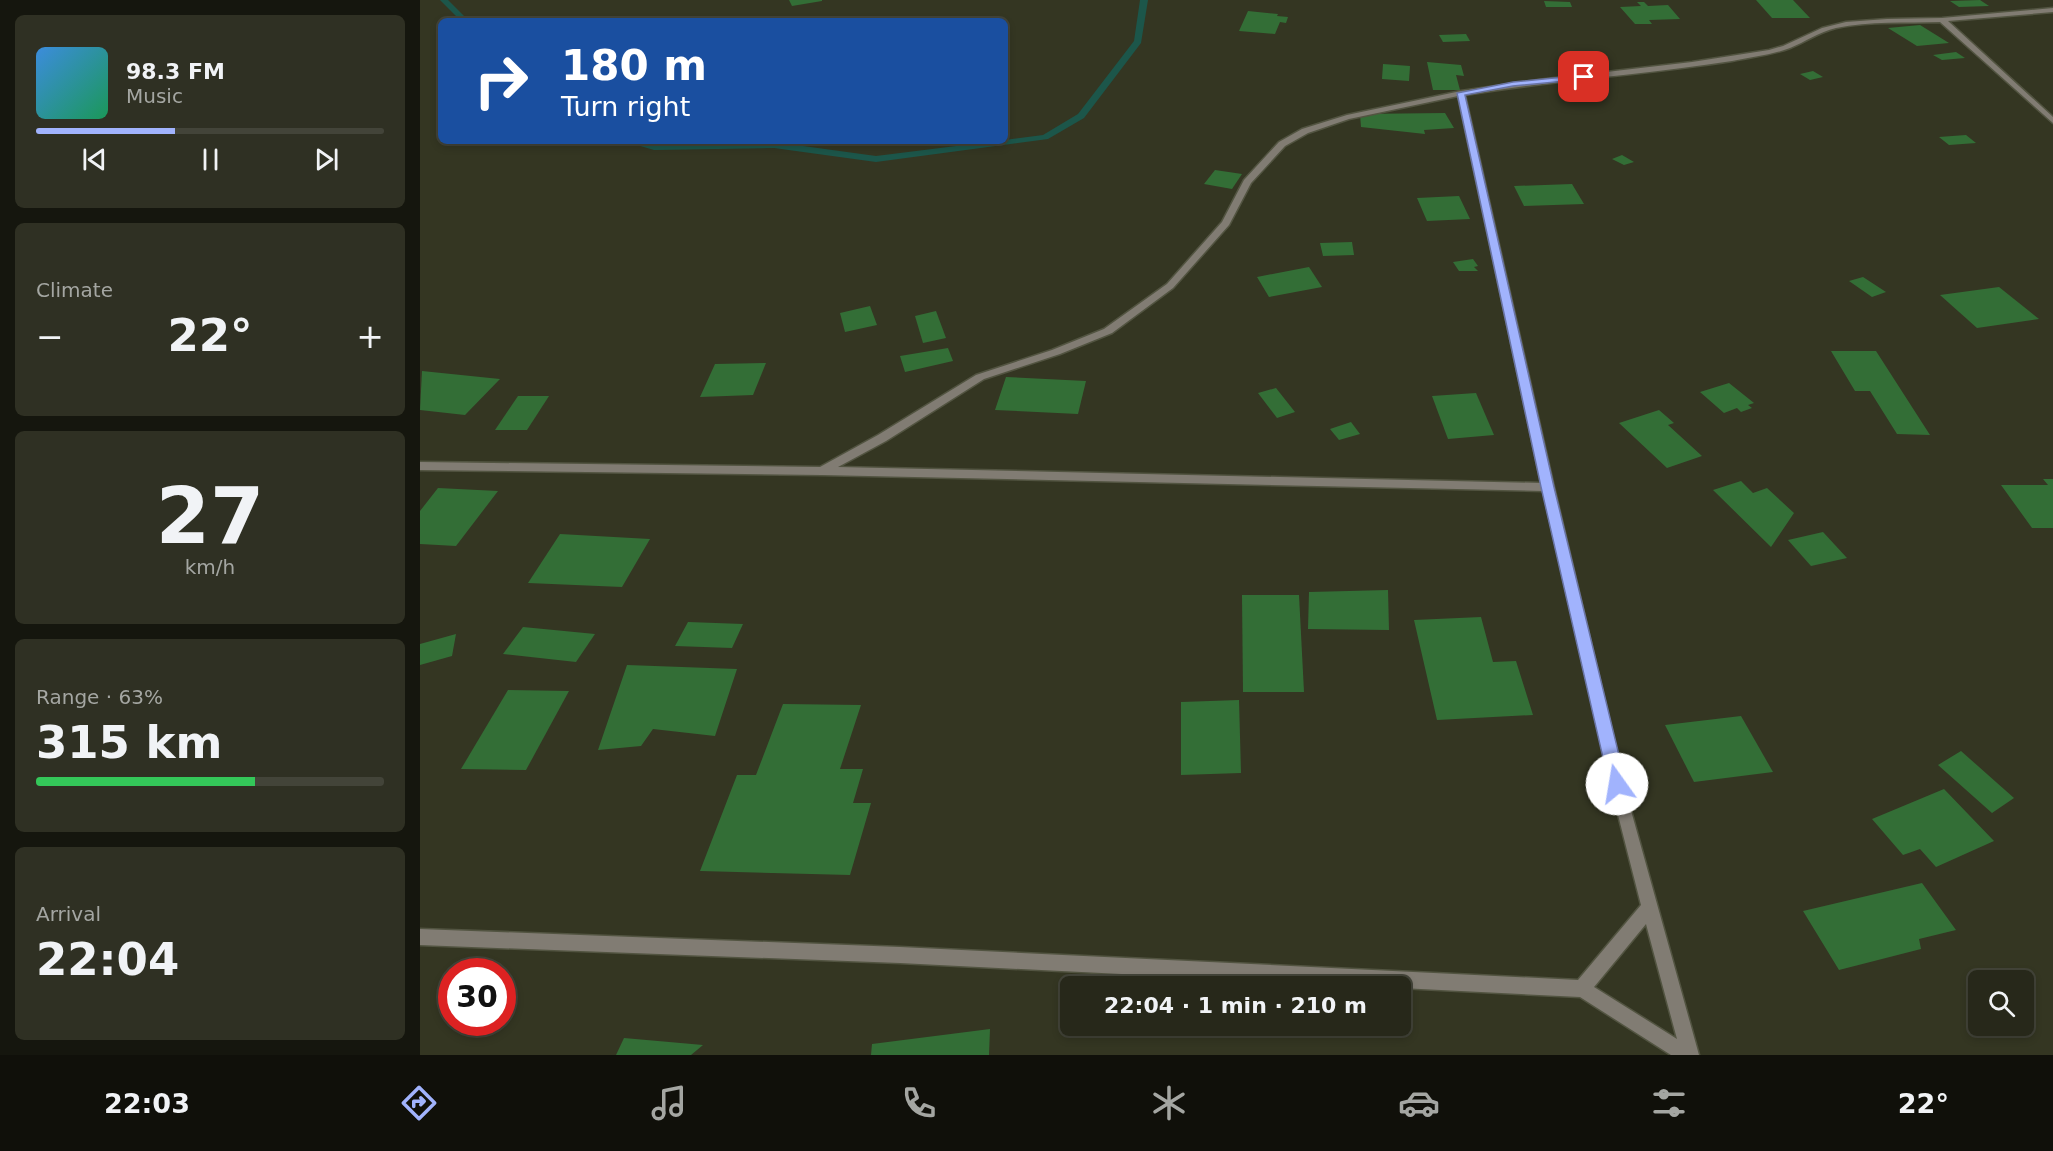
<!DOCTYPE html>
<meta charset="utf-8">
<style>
body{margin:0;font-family:"DejaVu Sans",sans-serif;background:#2f3023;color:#f1f3f6;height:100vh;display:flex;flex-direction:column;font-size:22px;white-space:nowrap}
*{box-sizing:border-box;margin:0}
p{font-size:20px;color:#a4a6a2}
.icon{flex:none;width:33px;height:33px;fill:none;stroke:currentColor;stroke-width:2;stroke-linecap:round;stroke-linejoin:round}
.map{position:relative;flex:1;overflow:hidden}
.side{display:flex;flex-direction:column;gap:15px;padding:15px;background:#15160e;width:420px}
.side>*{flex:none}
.top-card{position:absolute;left:18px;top:18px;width:570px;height:126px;border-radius:9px;box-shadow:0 3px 9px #0003,0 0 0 2px #434439;background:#1a4fa0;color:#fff;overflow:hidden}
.buttons{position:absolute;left:1548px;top:970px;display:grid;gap:12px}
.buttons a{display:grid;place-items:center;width:66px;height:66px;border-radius:9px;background:#27281a;box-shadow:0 3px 9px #0003,0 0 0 2px #434439;font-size:30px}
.speed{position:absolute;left:18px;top:958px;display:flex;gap:12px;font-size:30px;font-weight:700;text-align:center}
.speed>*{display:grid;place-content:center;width:78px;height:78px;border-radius:50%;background:#27281a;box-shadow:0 3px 9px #0003,0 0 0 2px #434439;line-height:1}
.speed .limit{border:9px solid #d22;background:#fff;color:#111}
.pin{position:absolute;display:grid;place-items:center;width:51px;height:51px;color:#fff;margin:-26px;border-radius:12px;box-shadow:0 3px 9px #0006}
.me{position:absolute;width:66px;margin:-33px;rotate:347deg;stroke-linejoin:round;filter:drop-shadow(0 0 4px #0008)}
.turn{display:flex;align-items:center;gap:21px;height:126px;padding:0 24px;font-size:27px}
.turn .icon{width:78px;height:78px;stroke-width:2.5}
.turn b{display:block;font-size:42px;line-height:51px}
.big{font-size:45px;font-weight:700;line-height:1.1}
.side .card{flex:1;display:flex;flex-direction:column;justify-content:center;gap:9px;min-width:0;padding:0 21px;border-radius:9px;background:#2f3023}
.side .dial{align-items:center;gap:0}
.dial b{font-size:78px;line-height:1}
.song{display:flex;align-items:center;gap:18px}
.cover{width:72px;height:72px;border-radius:9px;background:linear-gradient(135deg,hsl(210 70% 55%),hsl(150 70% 35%))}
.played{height:6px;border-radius:3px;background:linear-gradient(90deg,#a1b3fd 40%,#434439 40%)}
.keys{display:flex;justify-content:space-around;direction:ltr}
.heat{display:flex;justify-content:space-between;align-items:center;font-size:33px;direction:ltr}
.charge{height:9px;border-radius:4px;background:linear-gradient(90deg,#34c759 63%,#434439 0)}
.trip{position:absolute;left:640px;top:976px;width:351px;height:60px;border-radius:9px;background:#27281a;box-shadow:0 3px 9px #0003,0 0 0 2px #434439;font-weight:700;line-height:60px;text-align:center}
.menu{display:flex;height:96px;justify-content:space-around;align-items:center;background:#10100a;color:#a4a6a2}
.menu .icon{width:42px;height:42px}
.menu .active{color:#a1b3fd}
.menu b{font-size:27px;color:#f1f3f6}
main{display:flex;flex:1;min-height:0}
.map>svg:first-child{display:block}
</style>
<main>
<section class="side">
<div class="card">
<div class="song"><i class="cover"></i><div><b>98.3 FM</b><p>Music</p></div></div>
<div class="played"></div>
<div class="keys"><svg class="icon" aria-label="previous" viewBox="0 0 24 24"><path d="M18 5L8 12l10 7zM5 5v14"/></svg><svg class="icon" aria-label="pause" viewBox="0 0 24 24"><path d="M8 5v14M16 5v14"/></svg><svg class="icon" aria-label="next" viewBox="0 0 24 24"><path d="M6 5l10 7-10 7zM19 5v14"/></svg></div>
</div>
<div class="card"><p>Climate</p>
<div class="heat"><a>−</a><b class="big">22°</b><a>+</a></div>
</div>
<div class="card dial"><b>27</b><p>km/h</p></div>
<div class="card"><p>Range · 63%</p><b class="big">315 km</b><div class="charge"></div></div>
<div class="card"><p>Arrival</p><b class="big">22:04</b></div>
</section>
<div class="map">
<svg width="1633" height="1055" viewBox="0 0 1633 1055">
<rect width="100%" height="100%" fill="#343622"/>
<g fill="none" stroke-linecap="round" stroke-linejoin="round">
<g fill="#1c564a" fill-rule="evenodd">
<polygon points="20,0 28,0 49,21 41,21"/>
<polygon points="720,0 728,0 721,43 664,118 628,139 456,162 354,148 234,150 203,141 219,141 234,144 354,142 456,156 623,135 658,114 714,41"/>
</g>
</g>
<g fill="#336e36">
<polygon points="369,0 402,0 402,1 372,6"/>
<polygon points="1336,0 1373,0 1390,18 1352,18"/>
<polygon points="1560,0 1569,6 1539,7 1530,1"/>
<polygon points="1124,1 1150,2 1152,7 1126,7"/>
<polygon points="1217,2 1224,2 1228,6 1248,5 1260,19 1229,20 1232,24 1215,24 1200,7 1221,6"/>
<polygon points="828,11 858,14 857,16 868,17 866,23 860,22 855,34 819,31"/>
<polygon points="1500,25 1529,43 1497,46 1468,28"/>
<polygon points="1046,34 1050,41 1023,42 1019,35"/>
<polygon points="1536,52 1545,58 1522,60 1513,55"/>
<polygon points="1007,62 1041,65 1044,76 1036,75 1040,90 1013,90"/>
<polygon points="963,64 990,66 989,81 962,79"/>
<polygon points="1393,71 1403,77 1390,80 1380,74"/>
<polygon points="1025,113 1034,128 1004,130 1005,134 941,127 940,114"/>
<polygon points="1546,135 1556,143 1529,145 1519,137"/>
<polygon points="1202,155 1214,162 1204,165 1192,159"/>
<polygon points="795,170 822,174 812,189 784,184"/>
<polygon points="1152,184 1164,204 1104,206 1094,186"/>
<polygon points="1039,196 1050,219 1007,221 997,198"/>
<polygon points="932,242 934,255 903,256 900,243"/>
<polygon points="1053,259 1058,266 1054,267 1058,271 1039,271 1033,262"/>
<polygon points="889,267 902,287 849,297 837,277"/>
<polygon points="1443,277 1466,292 1452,297 1429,281"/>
<polygon points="1579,287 1619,319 1557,328 1520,295"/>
<polygon points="450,306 457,325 425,332 420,313"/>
<polygon points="516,311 526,338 503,343 495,316"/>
<polygon points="528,348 533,361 485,372 480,356"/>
<polygon points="1411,351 1456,351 1510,435 1477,434 1450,391 1435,391"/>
<polygon points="346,363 333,395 280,397 295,364"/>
<polygon points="2,371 80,379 45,415 0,410"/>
<polygon points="586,377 666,381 658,414 575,410"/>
<polygon points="1309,383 1334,403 1328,405 1332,408 1321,412 1317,408 1304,413 1280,392"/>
<polygon points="856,388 875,412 857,418 838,393"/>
<polygon points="1056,393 1074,435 1028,439 1012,396"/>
<polygon points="98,396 129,396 107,430 75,430"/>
<polygon points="1239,410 1254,423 1248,425 1282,456 1247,468 1199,423"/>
<polygon points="931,422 940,434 919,440 910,429"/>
<polygon points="1623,479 1633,479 1633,528 1612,528 1581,485 1628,485"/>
<polygon points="1321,481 1333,493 1347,488 1374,513 1351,547 1293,490"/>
<polygon points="18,488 78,491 36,546 0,544 0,511"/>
<polygon points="1403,532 1427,558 1391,566 1368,540"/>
<polygon points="140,534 230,539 202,587 108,583"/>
<polygon points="968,590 969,630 888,629 889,592"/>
<polygon points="822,595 879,595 884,692 823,692"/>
<polygon points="1061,617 1073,662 1096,661 1113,715 1017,720 994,620"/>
<polygon points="268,622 323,624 312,648 255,646"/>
<polygon points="103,627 175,634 156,662 83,654"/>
<polygon points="36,634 32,656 0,665 0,644"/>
<polygon points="207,665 317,669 295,736 233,729 221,746 178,750"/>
<polygon points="88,690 149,691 106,770 41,769"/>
<polygon points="819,700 821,773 761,775 761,702"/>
<polygon points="363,704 441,705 420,769 443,769 433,803 451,803 430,875 280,871 317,775 336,775"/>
<polygon points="1321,716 1353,772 1274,782 1245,725"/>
<polygon points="1541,751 1594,798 1572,813 1518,765"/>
<polygon points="1524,789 1574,841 1516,867 1500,849 1483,855 1452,819"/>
<polygon points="1502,883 1536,930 1499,939 1501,949 1419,970 1383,911"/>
<polygon points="570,1029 569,1055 451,1055 452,1044"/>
<polygon points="204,1038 283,1045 271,1055 196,1055"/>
</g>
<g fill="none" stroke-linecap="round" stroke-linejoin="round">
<defs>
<path id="street" d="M1633,8V12L1528,21L1633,117V123L1520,22C1486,23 1450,21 1416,28C1399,32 1385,42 1370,48C1352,55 1331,57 1312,61C1223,75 1134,80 1045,95L1134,487L1210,807L1279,1055H1251L1160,997L480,963L0,945V929L480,947L1158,980L1221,905L1196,807L1123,491L402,475L0,470V462L400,467L458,435L556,375L632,350L684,329L747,284L802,222L824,180L859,142L882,129L927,115L1041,91L1118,80L1272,62L1349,50L1363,46L1402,28L1426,22L1467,19L1522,18ZM1038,96L1121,483L418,467L466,441L564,379L640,354L692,333L753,288L809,225L831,183L865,146L888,133L929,119ZM1226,924L1257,1039L1174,987Z"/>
</defs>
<use href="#street" stroke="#525441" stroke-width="3"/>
<use href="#street" fill="#817c73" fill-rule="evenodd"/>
</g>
<polygon fill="#a1b3fd" stroke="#6974a4" stroke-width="1.5" points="1164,75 1167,75 1167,79 1093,86 1045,95 1134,487 1206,784 1203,789 1197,791 1192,789 1189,784 1121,487 1037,93 1093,82"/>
</svg>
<div class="buttons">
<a><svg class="icon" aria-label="search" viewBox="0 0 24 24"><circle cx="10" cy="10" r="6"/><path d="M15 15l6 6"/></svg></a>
</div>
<div class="speed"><div class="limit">30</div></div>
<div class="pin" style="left:1164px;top:77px;background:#d93025"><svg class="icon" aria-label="arrive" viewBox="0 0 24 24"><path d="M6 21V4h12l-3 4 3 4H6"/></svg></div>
<svg class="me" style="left:1197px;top:784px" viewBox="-20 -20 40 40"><circle r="19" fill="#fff"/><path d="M0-13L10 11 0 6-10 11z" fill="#a1b3fd"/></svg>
<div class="trip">22:04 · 1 min · 210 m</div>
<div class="top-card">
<div class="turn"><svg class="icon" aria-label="right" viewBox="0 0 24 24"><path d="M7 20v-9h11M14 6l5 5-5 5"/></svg><div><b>180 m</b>Turn right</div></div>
</div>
</div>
</main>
<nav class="menu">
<b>22:03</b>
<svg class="icon active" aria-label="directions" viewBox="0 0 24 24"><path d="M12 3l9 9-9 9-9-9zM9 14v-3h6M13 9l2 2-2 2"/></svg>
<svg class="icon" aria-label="music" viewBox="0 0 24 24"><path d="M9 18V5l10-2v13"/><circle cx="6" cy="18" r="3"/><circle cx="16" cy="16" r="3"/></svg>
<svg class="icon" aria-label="phone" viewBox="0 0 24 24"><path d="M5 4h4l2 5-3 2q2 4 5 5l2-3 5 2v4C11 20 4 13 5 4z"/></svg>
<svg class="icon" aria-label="climate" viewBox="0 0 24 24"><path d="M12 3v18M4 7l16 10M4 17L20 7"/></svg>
<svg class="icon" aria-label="car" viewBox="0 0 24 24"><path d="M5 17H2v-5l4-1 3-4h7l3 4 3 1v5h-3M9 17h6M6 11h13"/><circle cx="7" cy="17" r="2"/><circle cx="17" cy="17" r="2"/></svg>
<svg class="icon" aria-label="filters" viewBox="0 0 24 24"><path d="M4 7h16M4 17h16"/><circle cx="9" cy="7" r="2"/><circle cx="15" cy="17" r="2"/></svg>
<b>22°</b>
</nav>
